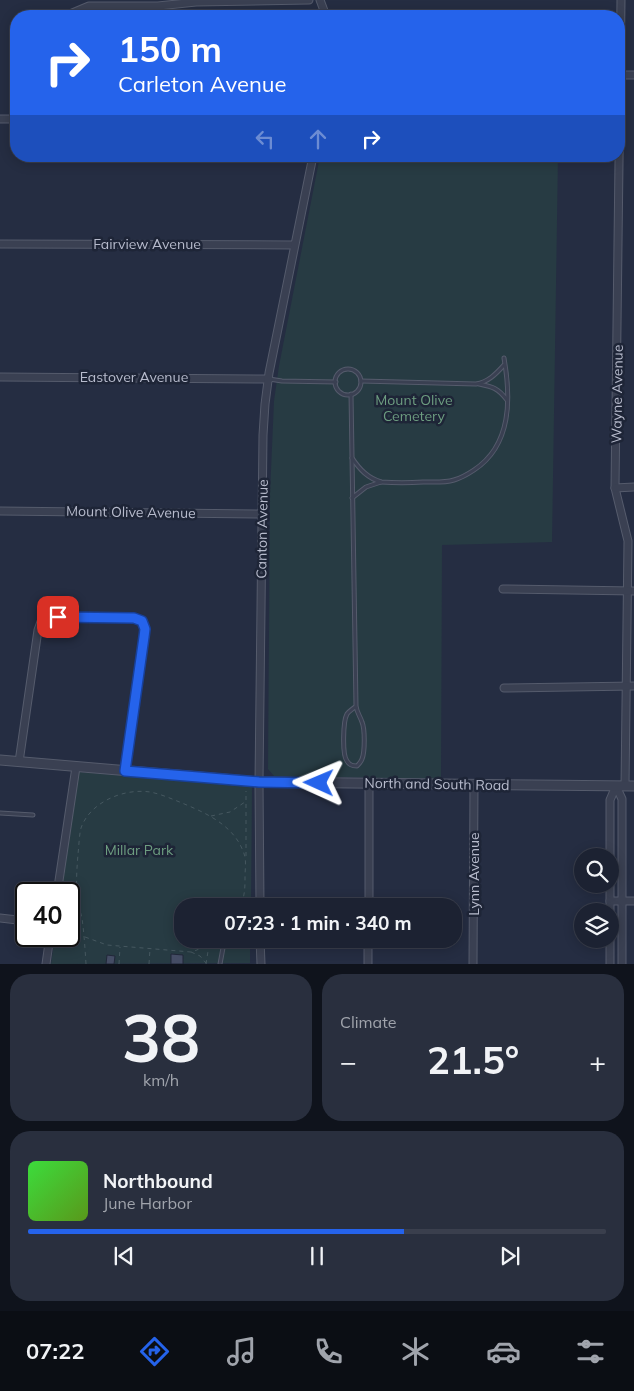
<!DOCTYPE html>
<meta charset="utf-8">
<style>
body{margin:0;font-family:Mulish,sans-serif;background:#292f3e;color:#f1f3f6;height:100vh;display:flex;flex-direction:column;font-size:19px;white-space:nowrap}
*{box-sizing:border-box;margin:0}
p{font-size:16px;color:#a0a4ac}
.icon{flex:none;width:28px;height:28px;fill:none;stroke:currentColor;stroke-width:2;stroke-linecap:round;stroke-linejoin:round}
.map{position:relative;height:964px;overflow:hidden}
.side{display:flex;flex-direction:column;gap:10px;padding:10px;background:#0f131c;flex:1}
.side>*{flex:none}
.top-card{position:absolute;left:10px;top:10px;width:615px;height:152px;border-radius:20px;box-shadow:0 2px 12px #0003,0 0 0 1px #3a3f4d;background:#2563eb;color:#fff;overflow:hidden}
.controls{position:absolute;left:574px;top:848px;display:grid;gap:10px}
.controls a{display:grid;place-items:center;width:45px;height:45px;border-radius:50%;background:#1c2232;box-shadow:0 2px 12px #0003,0 0 0 1px #3a3f4d;font-size:25px}
.speed{position:absolute;left:15px;top:882px;display:flex;gap:10px;font-size:25px;font-weight:700;text-align:center}
.speed>*{display:grid;place-content:center;width:65px;height:65px;border-radius:50%;background:#1c2232;box-shadow:0 2px 12px #0003,0 0 0 1px #3a3f4d;line-height:1}
.speed .limit{border:2px solid #111;border-radius:8px;background:#fff;color:#111}
.pin{position:absolute;display:grid;place-items:center;width:42px;height:42px;color:#fff;margin:-21px;border-radius:10px;box-shadow:0 2px 8px #0006}
.me{position:absolute;width:55px;margin:-28px;rotate:271deg;stroke-linejoin:round;filter:drop-shadow(0 0 4px #0008)}
.turn{display:flex;align-items:center;gap:18px;height:105px;padding:0 25px;font-size:22px}
.turn .icon{width:65px;height:65px;stroke-width:2.5}
.turn b{display:block;font-size:35px;line-height:42px}
.lanes{display:flex;align-items:center;height:48px;padding:0 25px;background:#0003;justify-content:center;gap:25px;direction:ltr}
.lanes .off{opacity:.35}
.big{font-size:38px;font-weight:700;line-height:1.1}
.side .card{flex:1;display:flex;flex-direction:column;justify-content:center;gap:8px;min-width:0;padding:0 18px;border-radius:20px;background:#292f3e}
.side .dial{align-items:center;gap:0}
.dial b{font-size:65px;line-height:1}
.song{display:flex;align-items:center;gap:15px}
.cover{width:60px;height:60px;border-radius:8px;background:linear-gradient(135deg,hsl(120 70% 55%),hsl(90 70% 35%))}
.played{height:5px;border-radius:2px;background:linear-gradient(90deg,#2563eb 65%,#3a3f4d 65%)}
.keys{display:flex;justify-content:space-around;direction:ltr}
.heat{display:flex;justify-content:space-between;align-items:center;font-size:28px;direction:ltr}
.side .tiles{flex:1;display:grid;gap:10px;grid-template-columns:1fr 1fr}
.card:last-child{grid-column:span 2}
.trip{position:absolute;left:174px;top:898px;width:288px;height:50px;border-radius:20px;background:#1c2232;box-shadow:0 2px 12px #0003,0 0 0 1px #3a3f4d;font-weight:700;line-height:50px;text-align:center}
.tabs{display:flex;height:80px;justify-content:space-around;align-items:center;background:#0b0e14;color:#a0a4ac}
.tabs .icon{width:35px;height:35px}
.tabs .active{color:#2563eb}
.tabs b{font-size:22px;color:#f1f3f6}
.map>svg:first-child{display:block}
</style>
<div class="map">
<svg width="634" height="964" viewBox="0 0 634 964">
<rect width="100%" height="100%" fill="#252d42"/>
<g fill="#273b43">
<polygon points="320,156 558,156 552,542 442,545 441,779 274,776 268,769 270,493 274,401 279,366"/>
<polygon points="79,772 252,787 251,906 182,906 182,939 250,939 250,963 51,964 55,936 69,936 69,894 61,894"/>
</g>
<g fill="#444c64" stroke="#212739">
<polygon points="171,954 183,955 183,964 171,964"/>
<polygon points="107,955 115,956 114,964 106,964"/>
</g>
<g fill="none" stroke-linecap="round" stroke-linejoin="round">
<defs>
<g id="service">
<circle cx="348" cy="382" r="13"/>
<polyline points="269,379 282,381 336,382"/>
<path d="M361,381L476,384C488,382 496,374 504,365"/>
<path d="M479,384C493,387 498,388 507,400"/>
<path d="M351,394L356,706C357,713 360,716 362,722C365,729 365,752 362,759C361,762 359,764 357,766C352,766 349,765 347,761C342,755 343,721 347,714C349,711 353,709 356,706"/>
<path d="M352,458C360,470 368,478 381,482C395,483 409,483 423,482C433,482 444,483 454,480C461,478 468,474 474,470C512,445 511,398 504,358"/>
<polyline points="352,498 366,487 381,482"/>
<polyline points="0,813 33,815"/>
<polyline points="220,964 223,948 229,939"/>
</g>
<g id="minor">
<polyline points="320,0 326,16"/>
<polyline points="621,0 615,488 628,541 625,786"/>
<polyline points="70,14 89,6 158,6 196,2 309,0"/>
<polyline points="620,75 634,75"/>
<polyline points="0,119 16,119"/>
<polyline points="0,244 294,245"/>
<polyline points="0,377 269,379"/>
<polyline points="615,488 634,487"/>
<polyline points="0,511 262,514"/>
<polyline points="503,589 634,591"/>
<polyline points="504,688 634,686"/>
<polyline points="19,762 38,630 42,619 59,617 134,618 142,621 145,629 144,637 125,771"/>
<polyline points="616,786 622,799 622,964"/>
<polyline points="610,856 610,800 616,786"/>
<polyline points="610,884 610,911"/>
<polyline points="57,894 76,767"/>
<polyline points="610,901 634,901"/>
<polyline points="260,906 259,782 263,435 265,404 269,373 313,156"/>
<polyline points="369,906 369,783"/>
<polyline points="0,918 26,921"/>
<polyline points="260,939 261,964"/>
<polyline points="610,939 610,964"/>
<polyline points="46,964 50,936"/>
<polyline points="368,964 368,939"/>
<polyline points="473,964 474,785"/>
</g>
<polyline id="tertiary" points="0,760 259,782 634,786"/>
</defs>
<use href="#service" stroke="#555b6c" stroke-width="5"/>
<use href="#minor" stroke="#555b6c" stroke-width="9"/>
<use href="#tertiary" stroke="#555b6c" stroke-width="11"/>
<g stroke="#465860" stroke-width="1" stroke-dasharray="4 4" stroke-linecap="butt">
<polyline points="211,816 230,812 245,802"/>
<polyline points="246,856 246,791"/>
<polyline points="85,937 107,945 191,952 197,950 211,941"/>
<polyline points="191,952 200,956 206,963"/>
<path d="M86,964C85,948 84,933 82,918C80,910 77,901 77,892C76,880 77,867 78,854C79,846 79,836 81,828C90,802 124,788 150,792C161,794 172,799 182,803C206,813 233,825 243,851C247,859 245,868 245,877C245,887 245,897 240,906"/>
<polyline points="119,964 120,947"/>
<polyline points="149,964 150,949"/>
<polyline points="206,964 209,945 212,939"/>
</g>
<use href="#service" stroke="#3a4052" stroke-width="3"/>
<use href="#minor" stroke="#3a4052" stroke-width="7"/>
<use href="#tertiary" stroke="#3a4052" stroke-width="9"/>
</g>
<g fill="none" stroke-linecap="round" stroke-linejoin="round">
<defs>
<polyline id="route" points="58,617 134,618 142,621 145,629 144,637 125,771 259,782 319,783"/>
</defs>
<use href="#route" stroke="#184099" stroke-width="12"/>
<use href="#route" stroke="#2563eb" stroke-width="9"/>
</g>
<g text-anchor="middle" dominant-baseline="central" stroke-width="5" stroke-linejoin="round" paint-order="stroke">
<g font-size="14" fill="#b7bbcc" stroke="#1e2537">
<text x="147" y="244">Fairview Avenue</text>
<text x="134" y="377">Eastover Avenue</text>
<text transform="translate(617 394) rotate(-89)">Wayne Avenue</text>
<text transform="translate(131 512) rotate(1)">Mount Olive Avenue</text>
<text transform="translate(262 529) rotate(-89)">Canton Avenue</text>
<text transform="translate(437 784) rotate(1)">North and South Road</text>
<text transform="translate(474 874) rotate(-90)">Lynn Avenue</text>
</g>
<g font-size="14" fill="#6d9d80" stroke="#1e2537">
<text x="414" y="400">Mount Olive<tspan x="414" dy="16">Cemetery</tspan></text>
<text x="139" y="850">Millar Park</text>
</g>
</g>
</svg>
<div class="controls">
<a><svg class="icon" aria-label="search" viewBox="0 0 24 24"><circle cx="10" cy="10" r="6"/><path d="M15 15l6 6"/></svg></a>
<a><svg class="icon" aria-label="layers" viewBox="0 0 24 24"><path d="M12 4l9 5-9 5-9-5zM3 14l9 5 9-5"/></svg></a>
</div>
<div class="speed"><div class="limit">40</div></div>
<div class="pin" style="left:58px;top:617px;background:#d93025"><svg class="icon" aria-label="arrive" viewBox="0 0 24 24"><path d="M6 21V4h12l-3 4 3 4H6"/></svg></div>
<svg class="me" style="left:319px;top:783px" viewBox="-20 -20 40 40"><path d="M0-17L14 15 0 8-14 15z" fill="#2563eb" stroke="#fff" stroke-width="4"/></svg>
<div class="trip">07:23 · 1 min · 340 m</div>
<div class="top-card">
<div class="turn"><svg class="icon" aria-label="right" viewBox="0 0 24 24"><path d="M7 20v-9h11M14 6l5 5-5 5"/></svg><div><b>150 m</b>Carleton Avenue</div></div>
<div class="lanes"><svg class="icon off" aria-label="left" viewBox="0 0 24 24"><path d="M17 20v-9H6M10 6l-5 5 5 5"/></svg><svg class="icon off" aria-label="ahead" viewBox="0 0 24 24"><path d="M12 20V5M6 11l6-6 6 6"/></svg><svg class="icon" aria-label="right" viewBox="0 0 24 24"><path d="M7 20v-9h11M14 6l5 5-5 5"/></svg></div>
</div>
</div>
<section class="side">
<div class="tiles">
<div class="card dial"><b>38</b><p>km/h</p></div>
<div class="card"><p>Climate</p>
<div class="heat"><a>−</a><b class="big">21.5°</b><a>+</a></div>
</div>
<div class="card">
<div class="song"><i class="cover"></i><div><b>Northbound</b><p>June Harbor</p></div></div>
<div class="played"></div>
<div class="keys"><svg class="icon" aria-label="previous" viewBox="0 0 24 24"><path d="M18 5L8 12l10 7zM5 5v14"/></svg><svg class="icon" aria-label="pause" viewBox="0 0 24 24"><path d="M8 5v14M16 5v14"/></svg><svg class="icon" aria-label="next" viewBox="0 0 24 24"><path d="M6 5l10 7-10 7zM19 5v14"/></svg></div>
</div>
</div>
</section>
<nav class="tabs">
<b>07:22</b>
<svg class="icon active" aria-label="directions" viewBox="0 0 24 24"><path d="M12 3l9 9-9 9-9-9zM9 14v-3h6M13 9l2 2-2 2"/></svg>
<svg class="icon" aria-label="music" viewBox="0 0 24 24"><path d="M9 18V5l10-2v13"/><circle cx="6" cy="18" r="3"/><circle cx="16" cy="16" r="3"/></svg>
<svg class="icon" aria-label="phone" viewBox="0 0 24 24"><path d="M5 4h4l2 5-3 2q2 4 5 5l2-3 5 2v4C11 20 4 13 5 4z"/></svg>
<svg class="icon" aria-label="climate" viewBox="0 0 24 24"><path d="M12 3v18M4 7l16 10M4 17L20 7"/></svg>
<svg class="icon" aria-label="car" viewBox="0 0 24 24"><path d="M5 17H2v-5l4-1 3-4h7l3 4 3 1v5h-3M9 17h6M6 11h13"/><circle cx="7" cy="17" r="2"/><circle cx="17" cy="17" r="2"/></svg>
<svg class="icon" aria-label="filters" viewBox="0 0 24 24"><path d="M4 7h16M4 17h16"/><circle cx="9" cy="7" r="2"/><circle cx="15" cy="17" r="2"/></svg>
</nav>
